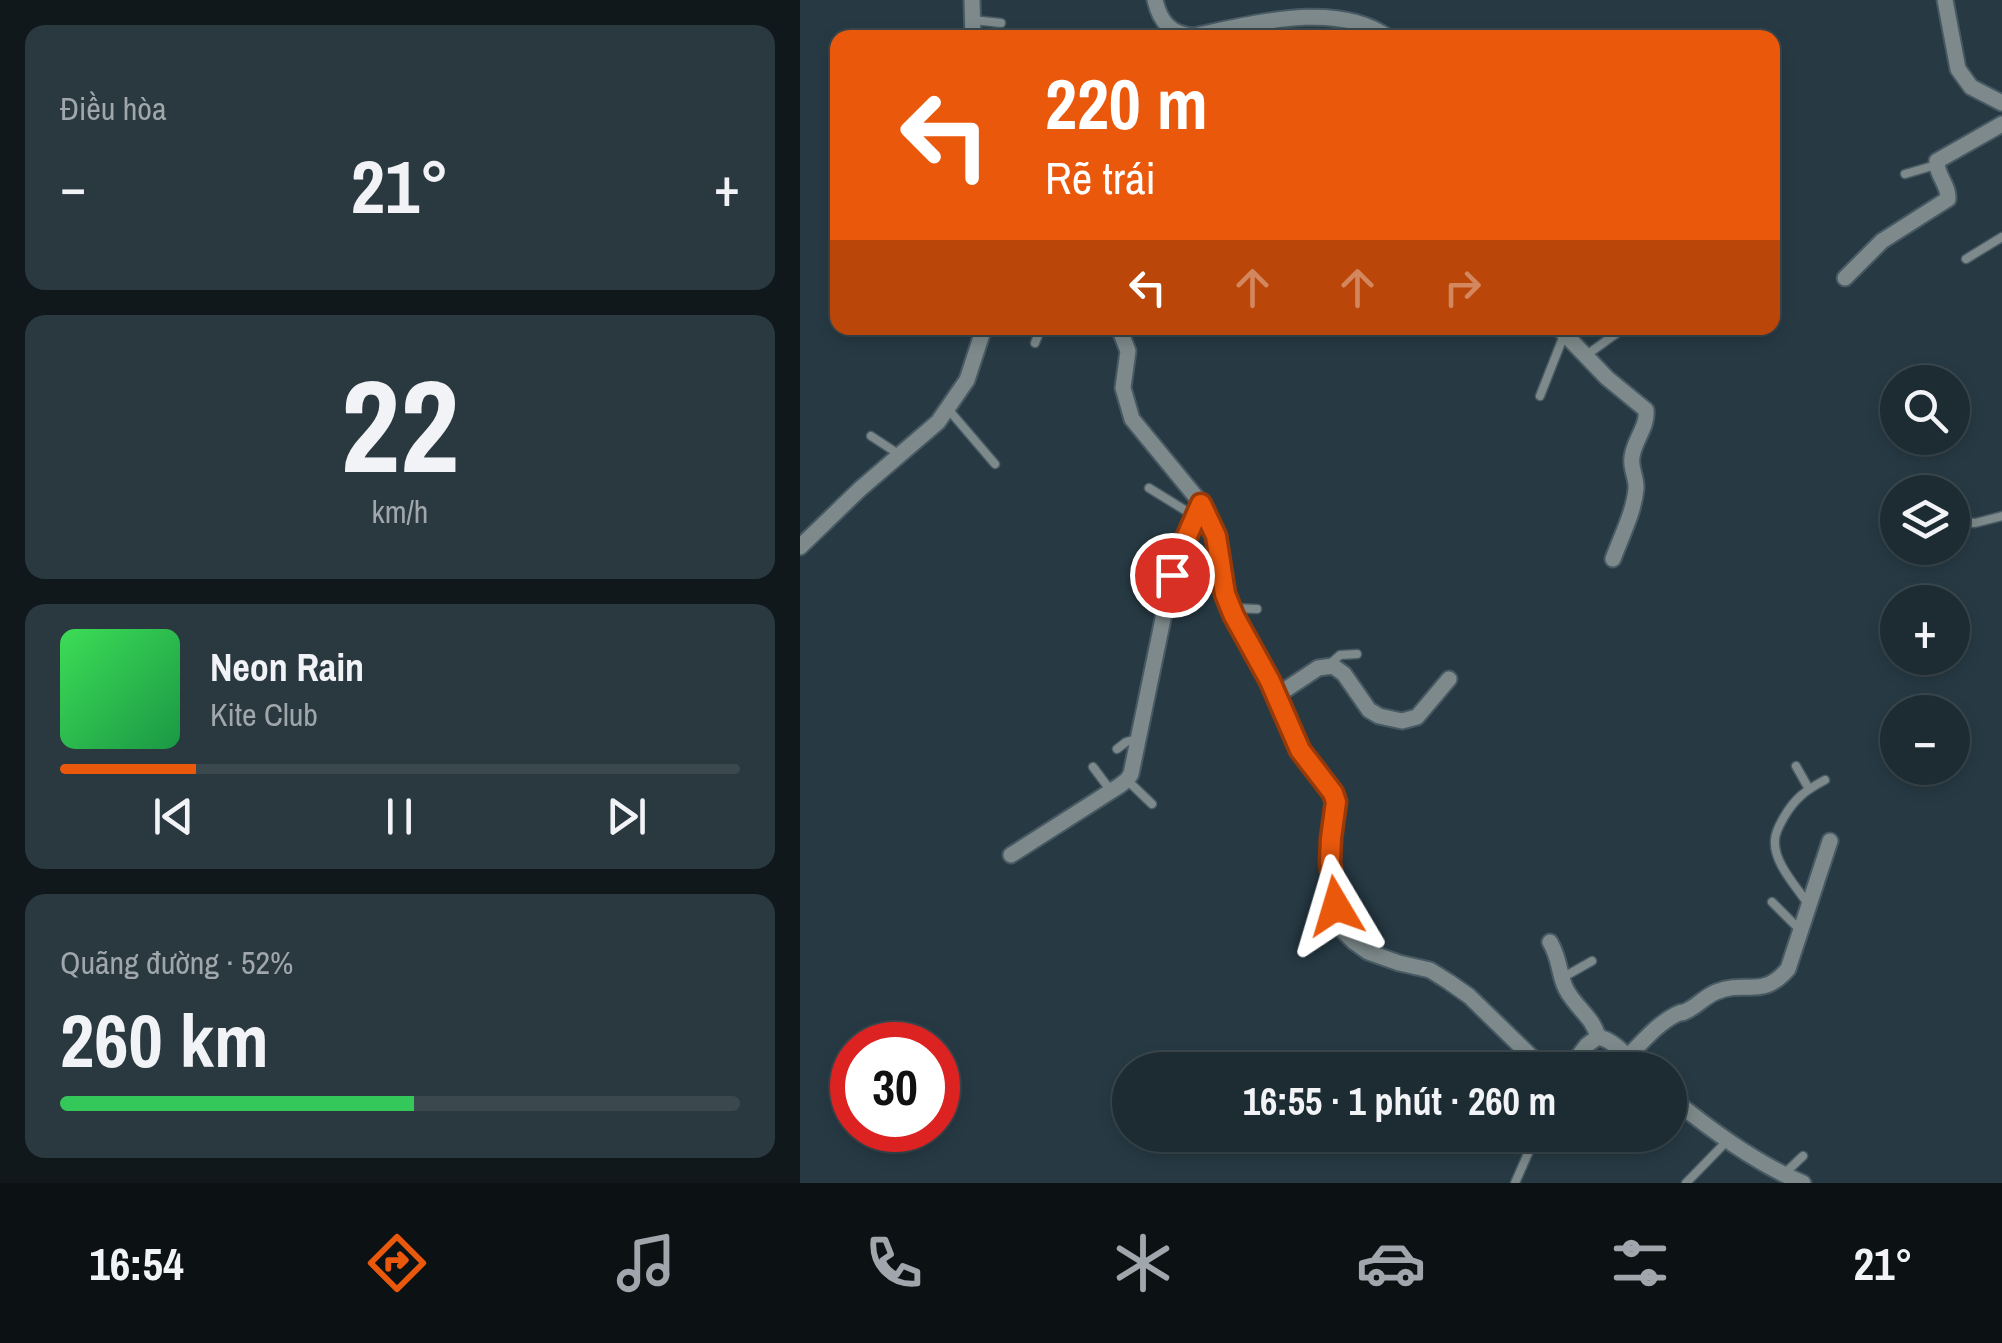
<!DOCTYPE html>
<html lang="vi">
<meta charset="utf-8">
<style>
body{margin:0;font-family:"Archivo Narrow",sans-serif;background:#2a383f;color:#f1f3f6;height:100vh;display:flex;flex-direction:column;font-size:38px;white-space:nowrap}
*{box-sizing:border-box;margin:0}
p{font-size:32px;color:#a0a7ac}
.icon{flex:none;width:55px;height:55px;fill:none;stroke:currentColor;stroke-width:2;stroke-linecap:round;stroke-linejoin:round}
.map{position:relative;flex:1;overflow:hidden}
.panel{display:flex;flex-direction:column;gap:25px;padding:25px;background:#10181c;width:800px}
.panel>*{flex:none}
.top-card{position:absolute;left:30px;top:30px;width:950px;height:305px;border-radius:20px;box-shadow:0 5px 15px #0003,0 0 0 2px #3b484e;background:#ea580c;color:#fff;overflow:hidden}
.fabs{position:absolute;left:1080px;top:365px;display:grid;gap:20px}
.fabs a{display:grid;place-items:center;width:90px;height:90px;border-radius:50%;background:#1d2c33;box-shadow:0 5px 15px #0003,0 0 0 2px #3b484e;font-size:50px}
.speed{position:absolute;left:30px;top:1022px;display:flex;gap:20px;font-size:50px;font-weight:700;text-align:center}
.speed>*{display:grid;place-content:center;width:130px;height:130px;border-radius:50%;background:#1d2c33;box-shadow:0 5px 15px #0003,0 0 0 2px #3b484e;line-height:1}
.speed .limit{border:15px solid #d22;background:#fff;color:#111}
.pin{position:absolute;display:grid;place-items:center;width:85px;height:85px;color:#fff;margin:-42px;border:5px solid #fff;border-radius:50%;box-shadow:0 2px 10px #0007}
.me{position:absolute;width:110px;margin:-55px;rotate:353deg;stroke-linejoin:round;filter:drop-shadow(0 0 8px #0008)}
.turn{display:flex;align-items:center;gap:35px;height:210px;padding:0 50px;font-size:45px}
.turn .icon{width:130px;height:130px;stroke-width:2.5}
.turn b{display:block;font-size:70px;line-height:85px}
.lanes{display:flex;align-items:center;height:95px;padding:0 50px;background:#0003;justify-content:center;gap:50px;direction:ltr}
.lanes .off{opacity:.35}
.big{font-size:75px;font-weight:800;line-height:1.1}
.panel .tile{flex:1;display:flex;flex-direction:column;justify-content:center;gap:15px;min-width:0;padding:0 35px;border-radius:20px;background:#2a383f}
.panel .dial{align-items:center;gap:0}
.dial b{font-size:130px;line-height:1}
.song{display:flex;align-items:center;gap:30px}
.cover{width:120px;height:120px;border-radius:15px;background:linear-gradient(135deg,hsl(130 70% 55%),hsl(140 70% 35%))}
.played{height:10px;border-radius:5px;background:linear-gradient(90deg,#ea580c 20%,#3b484e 20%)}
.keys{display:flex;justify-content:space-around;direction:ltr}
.heat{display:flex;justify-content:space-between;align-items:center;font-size:55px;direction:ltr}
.charge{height:15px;border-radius:8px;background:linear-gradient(90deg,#34c759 52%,#3b484e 0)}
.trip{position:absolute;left:312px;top:1052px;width:575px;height:100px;border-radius:50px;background:#1d2c33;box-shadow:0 5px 15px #0003,0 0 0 2px #3b484e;font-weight:800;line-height:100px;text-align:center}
.tabs{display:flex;height:160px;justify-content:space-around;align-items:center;background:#0c1214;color:#a0a7ac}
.tabs .icon{width:70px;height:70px}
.tabs .on{color:#ea580c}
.tabs b{font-size:45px;color:#f1f3f6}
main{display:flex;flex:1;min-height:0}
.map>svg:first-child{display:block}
</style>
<main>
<section class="panel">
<div class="tile"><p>Điều hòa</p>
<div class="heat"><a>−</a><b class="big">21°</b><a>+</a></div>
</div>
<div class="tile dial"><b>22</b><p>km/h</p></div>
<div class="tile">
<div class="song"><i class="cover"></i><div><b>Neon Rain</b><p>Kite Club</p></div></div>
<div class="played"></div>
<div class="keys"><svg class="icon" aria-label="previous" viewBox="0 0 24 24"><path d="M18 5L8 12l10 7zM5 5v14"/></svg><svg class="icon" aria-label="pause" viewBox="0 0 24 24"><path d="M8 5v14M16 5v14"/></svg><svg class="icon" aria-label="next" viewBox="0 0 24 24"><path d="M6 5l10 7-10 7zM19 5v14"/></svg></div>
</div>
<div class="tile"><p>Quãng đường · 52%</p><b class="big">260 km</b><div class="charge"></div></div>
</section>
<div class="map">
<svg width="1202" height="1183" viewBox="0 0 1202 1183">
<rect width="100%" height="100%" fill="#273a44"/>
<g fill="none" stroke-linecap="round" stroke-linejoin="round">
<defs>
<g id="service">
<polyline points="173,20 201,23"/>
<polyline points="1105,174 1136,165"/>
<polyline points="1166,259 1202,237"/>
<polyline points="235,343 241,328"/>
<polyline points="785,356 824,328"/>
<polyline points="740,396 764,335"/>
<polyline points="148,409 195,464"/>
<polyline points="71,436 100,455"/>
<polyline points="349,488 396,517"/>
<polyline points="1152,521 1175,523 1202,516"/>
<polyline points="432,608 457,609"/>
<polyline points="530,664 540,655 557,654"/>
<polyline points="317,749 326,742 340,738"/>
<polyline points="996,766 1009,789"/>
<polyline points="293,767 311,791"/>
<polyline points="327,780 352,804"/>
<polyline points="972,902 999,929"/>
<path d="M1008,904C996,886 973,862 975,840C975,832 980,824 984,817C995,798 1006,790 1025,780"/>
<polyline points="762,978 792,961"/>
<polyline points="984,1174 1003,1156"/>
<polyline points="715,1183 736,1135"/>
<polyline points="886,1183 928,1140"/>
</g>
<g id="minor">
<polyline points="172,0 173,38"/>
<path d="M355,0C360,22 371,35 394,36C456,23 538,0 589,38"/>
<polyline points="1145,0 1158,69 1171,87 1202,103"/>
<path d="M1045,278L1082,241L1148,199C1149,185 1136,175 1137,161L1202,124"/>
<polyline points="319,328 328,351 323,388 332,419 401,503 415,536 425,594 434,616 470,681 500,750 533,793 536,802 531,838 530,862 536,906 544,932 554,942 568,952 599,963 630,970 649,982 669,996 745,1070"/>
<path d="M759,328L807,378L846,410C848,427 834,440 832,457C830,468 837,478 836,489C834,512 821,537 813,559"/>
<polyline points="0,547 60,489 138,422 167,380 184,328"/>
<polyline points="476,696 518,668 533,666 544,674 569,710 579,716 602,721 617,717 649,679"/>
<polyline points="211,855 319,786 327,780 331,774 372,575 377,559 401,503"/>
<path d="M750,942C761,961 758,973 766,989C775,1007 793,1017 798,1037"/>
<path d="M827,1057C842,1043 857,1024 875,1015C889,1008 876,1017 890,1009C899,1004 906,996 916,992C947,979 961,1000 988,969L1030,841"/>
<path d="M768,1070L787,1045L798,1037C815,1040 828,1058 840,1070"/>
<path d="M870,1097C910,1129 955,1163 1003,1183"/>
</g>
</defs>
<use href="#service" stroke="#475962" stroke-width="11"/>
<use href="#minor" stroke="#475962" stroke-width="19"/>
<use href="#service" stroke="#7d898a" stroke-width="8"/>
<use href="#minor" stroke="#7d898a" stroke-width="15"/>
</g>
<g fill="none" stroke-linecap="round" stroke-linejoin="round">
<defs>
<polyline id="route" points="372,575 377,559 401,504 416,536 425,594 434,616 470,681 500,750 533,793 536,802 531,838 530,862 536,906"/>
</defs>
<use href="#route" stroke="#983908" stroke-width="25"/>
<use href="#route" stroke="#ea580c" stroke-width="18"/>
</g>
</svg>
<div class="fabs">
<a><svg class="icon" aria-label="search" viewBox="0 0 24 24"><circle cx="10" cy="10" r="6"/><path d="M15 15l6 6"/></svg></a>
<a><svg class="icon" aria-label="layers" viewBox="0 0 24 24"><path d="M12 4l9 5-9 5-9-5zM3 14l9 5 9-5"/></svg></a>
<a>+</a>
<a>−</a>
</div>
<div class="speed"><div class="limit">30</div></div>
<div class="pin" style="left:372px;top:575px;background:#d93025"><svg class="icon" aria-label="arrive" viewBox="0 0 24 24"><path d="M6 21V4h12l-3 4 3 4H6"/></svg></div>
<svg class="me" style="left:536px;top:906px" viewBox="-20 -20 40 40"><path d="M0-17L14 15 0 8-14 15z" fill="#ea580c" stroke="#fff" stroke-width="4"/></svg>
<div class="trip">16:55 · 1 phút · 260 m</div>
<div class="top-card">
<div class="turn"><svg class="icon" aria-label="left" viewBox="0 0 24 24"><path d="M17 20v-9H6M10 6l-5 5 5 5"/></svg><div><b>220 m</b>Rẽ trái</div></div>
<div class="lanes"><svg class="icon" aria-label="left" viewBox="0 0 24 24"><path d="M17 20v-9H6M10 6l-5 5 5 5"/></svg><svg class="icon off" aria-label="ahead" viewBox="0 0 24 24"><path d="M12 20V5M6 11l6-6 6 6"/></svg><svg class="icon off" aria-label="ahead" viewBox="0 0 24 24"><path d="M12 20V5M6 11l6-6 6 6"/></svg><svg class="icon off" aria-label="right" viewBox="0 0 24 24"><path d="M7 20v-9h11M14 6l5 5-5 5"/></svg></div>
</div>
</div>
</main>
<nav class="tabs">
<b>16:54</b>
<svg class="icon on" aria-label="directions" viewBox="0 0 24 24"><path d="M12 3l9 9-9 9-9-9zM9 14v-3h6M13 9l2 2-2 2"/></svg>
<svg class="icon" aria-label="music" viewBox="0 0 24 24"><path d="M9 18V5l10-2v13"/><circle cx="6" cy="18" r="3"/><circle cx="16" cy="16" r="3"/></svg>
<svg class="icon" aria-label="phone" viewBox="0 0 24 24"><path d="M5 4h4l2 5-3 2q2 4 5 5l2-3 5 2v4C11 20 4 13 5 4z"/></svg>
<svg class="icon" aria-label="climate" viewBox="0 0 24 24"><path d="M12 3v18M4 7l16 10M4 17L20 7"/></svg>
<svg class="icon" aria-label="car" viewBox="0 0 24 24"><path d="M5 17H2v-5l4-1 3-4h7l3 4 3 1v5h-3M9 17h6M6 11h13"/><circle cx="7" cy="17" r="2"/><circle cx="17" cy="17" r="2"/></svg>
<svg class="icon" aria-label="filters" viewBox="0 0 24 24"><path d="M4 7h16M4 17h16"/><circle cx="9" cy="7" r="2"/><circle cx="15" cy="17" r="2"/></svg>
<b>21°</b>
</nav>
